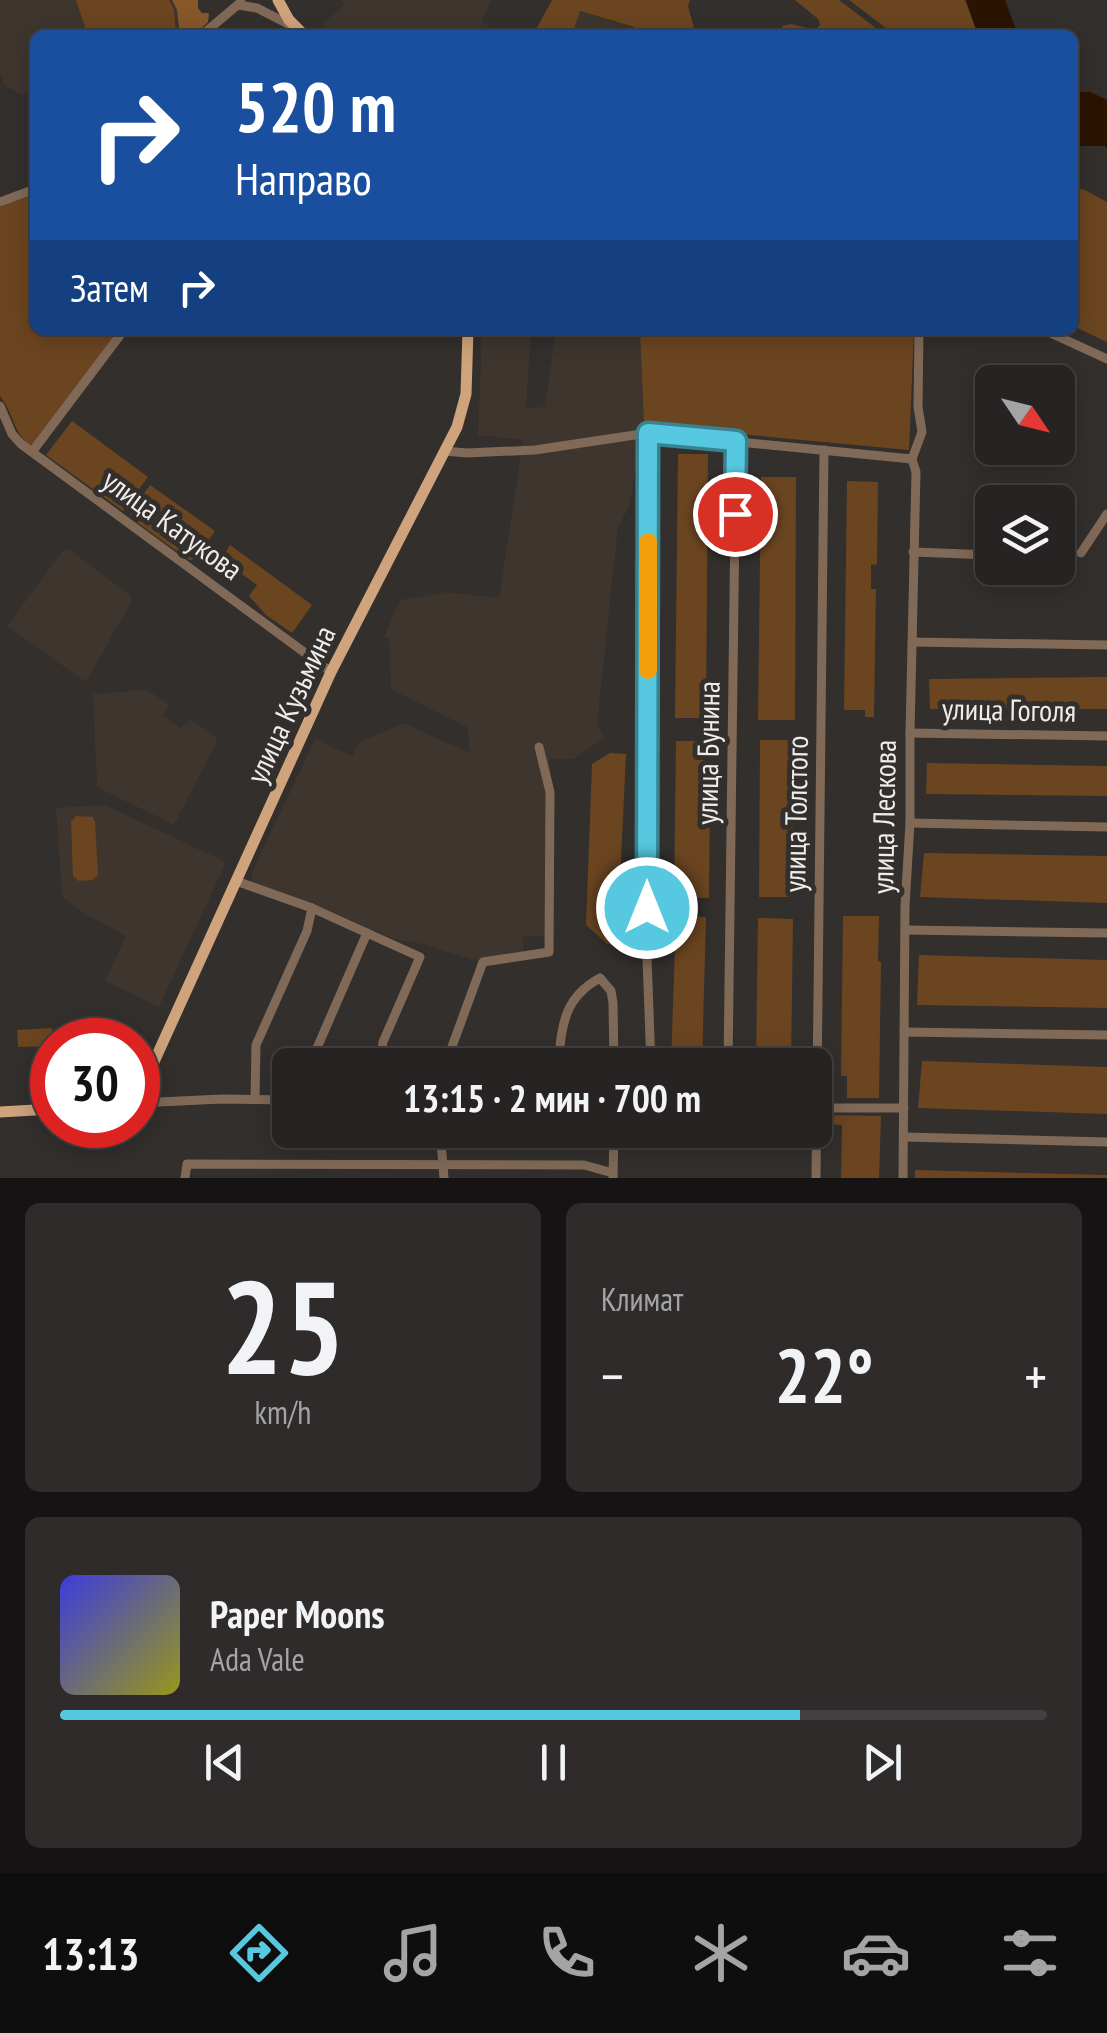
<!DOCTYPE html>
<html lang="ru">
<meta charset="utf-8">
<style>
body{margin:0;font-family:"PT Sans Narrow",sans-serif;background:#2e2b2a;color:#f1f3f6;height:100vh;display:flex;flex-direction:column;font-size:38px;white-space:nowrap}
*{box-sizing:border-box;margin:0}
p{font-size:32px;color:#a4a4a5}
.icon{flex:none;width:55px;height:55px;fill:none;stroke:currentColor;stroke-width:2;stroke-linecap:round;stroke-linejoin:round}
.map{position:relative;height:1178px;overflow:hidden}
.side{display:flex;flex-direction:column;gap:25px;padding:25px;background:#151313;flex:1}
.side>*{flex:none}
.banner{position:absolute;left:30px;top:30px;width:1048px;height:305px;border-radius:15px;box-shadow:0 5px 25px #0003,0 0 0 2px #424040;background:#1a4fa0;color:#fff;overflow:hidden}
.needle{width:65px;rotate:125deg}
.tools{position:absolute;left:975px;top:365px;display:grid;gap:20px}
.tools a{display:grid;place-items:center;width:100px;height:100px;border-radius:15px;background:#262322;box-shadow:0 5px 25px #0003,0 0 0 2px #424040;font-size:50px}
.speed{position:absolute;left:30px;top:1018px;display:flex;gap:20px;font-size:50px;font-weight:700;text-align:center}
.speed>*{display:grid;place-content:center;width:130px;height:130px;border-radius:50%;background:#262322;box-shadow:0 5px 25px #0003,0 0 0 2px #424040;line-height:1}
.speed .limit{border:15px solid #d22;background:#fff;color:#111}
.pin{position:absolute;display:grid;place-items:center;width:85px;height:85px;color:#fff;margin:-42px;border:5px solid #fff;border-radius:50%;box-shadow:0 2px 10px #0007}
.me{position:absolute;width:110px;margin:-55px;rotate:0deg;stroke-linejoin:round;filter:drop-shadow(0 0 8px #0008)}
.turn{display:flex;align-items:center;gap:35px;height:210px;padding:0 40px;font-size:45px}
.turn .icon{width:130px;height:130px;stroke-width:2.5}
.turn b{display:block;font-size:70px;line-height:85px}
.then{display:flex;align-items:center;height:95px;padding:0 40px;background:#0003;gap:20px;font-size:38px}
.big{font-size:75px;font-weight:700;line-height:1.1}
.side .card{flex:1;display:flex;flex-direction:column;justify-content:center;gap:15px;min-width:0;padding:0 35px;border-radius:15px;background:#2e2b2a}
.side .dial{align-items:center;gap:0}
.dial b{font-size:130px;line-height:1}
.song{display:flex;align-items:center;gap:30px}
.cover{width:120px;height:120px;border-radius:15px;background:linear-gradient(135deg,hsl(240 70% 55%),hsl(60 70% 35%))}
.played{height:10px;border-radius:5px;background:linear-gradient(90deg,#56c9e0 75%,#424040 75%)}
.keys{display:flex;justify-content:space-around;direction:ltr}
.heat{display:flex;justify-content:space-between;align-items:center;font-size:55px;direction:ltr}
.side .tiles{flex:1;display:grid;gap:25px;grid-template-columns:1fr 1fr}
.card:last-child{grid-column:span 2}
.trip{position:absolute;left:272px;top:1048px;width:560px;height:100px;border-radius:15px;background:#262322;box-shadow:0 5px 25px #0003,0 0 0 2px #424040;font-weight:700;line-height:100px;text-align:center}
.dock{display:flex;height:160px;justify-content:space-around;align-items:center;background:#0f0e0e;color:#a4a4a5}
.dock .icon{width:70px;height:70px}
.dock .active{color:#56c9e0}
.dock b{font-size:45px;color:#f1f3f6}
.map>svg:first-child{display:block}
</style>
<div class="map">
<svg width="1107" height="1178" viewBox="0 0 1107 1178">
<rect width="100%" height="100%" fill="#322f2d"/>
<g fill="#3d352e">
<polygon points="0,0 181,0 186,35 35,35 35,94 21,95 4,85 0,73"/>
<polygon points="341,0 491,0 482,21 495,31 491,35 331,35 322,24 344,5"/>
<polygon points="579,11 634,28 634,35 572,35"/>
<polygon points="482,330 531,330 526,408 545,407 556,330 640,330 644,425 629,507 618,527 597,725 604,738 573,759 549,759 554,795 553,935 523,937 524,958 486,964 422,944 394,939 316,905 251,882 253,870 315,739 352,756 360,742 403,723 470,753 467,727 391,689 389,639 384,637 400,600 447,592 499,598 523,440 478,435"/>
<polygon points="64,549 70,550 131,596 131,602 86,682 7,626"/>
<polygon points="147,690 170,705 163,715 181,729 190,719 215,736 217,741 174,825 97,787 93,694"/>
<polygon points="97,805 107,806 226,862 159,1007 105,981 126,936 87,915 62,897 56,808"/>
</g>
<g fill="#6b4520">
<polygon points="76,0 169,0 174,10 176,35 91,33 86,30"/>
<polygon points="552,0 690,0 688,6 696,35 634,35 634,27 580,11 572,35 533,35"/>
<polygon points="795,0 839,0 885,35 783,35 782,26 791,24 815,30 820,25 818,19"/>
<polygon points="849,0 965,0 978,35 895,35"/>
<polygon points="1072,187 1085,190 1107,202 1107,342 1073,326"/>
<path d="M35,194V330H119L31,447C14,434 13,412 0,396V207Z"/>
<polygon points="640,330 914,330 909,450 644,425"/>
<polygon points="72,421 148,477 123,511 46,455"/>
<polygon points="678,454 708,454 706,718 675,718"/>
<polygon points="761,477 796,477 795,720 758,720"/>
<polygon points="847,481 878,482 877,564 871,565 871,589 876,589 874,717 865,717 865,710 844,710"/>
<polygon points="150,485 215,531 195,559 189,560 131,518 130,512"/>
<polygon points="230,545 312,605 292,633 266,615 249,596 257,585 221,559"/>
<polygon points="1107,677 1107,709 930,709 929,679"/>
<polygon points="760,740 793,740 792,897 759,897"/>
<polygon points="676,741 705,741 705,788 710,788 709,898 674,898"/>
<polygon points="610,753 626,754 617,945 607,944 586,925 592,764"/>
<polygon points="927,763 1107,766 1107,796 926,794"/>
<polygon points="76,816 93,817 95,822 98,875 93,880 79,881 73,876 71,822"/>
<polygon points="924,853 1107,856 1107,903 920,897"/>
<polygon points="676,916 706,917 702,1065 671,1065"/>
<polygon points="843,916 879,916 878,961 881,962 879,1098 847,1098 847,1076 841,1076"/>
<polygon points="758,918 793,919 791,1065 756,1065"/>
<polygon points="919,955 1107,960 1107,1008 917,1005"/>
<polygon points="52,1028 55,1040 52,1040 52,1046 18,1047 17,1030"/>
<polygon points="922,1061 1107,1067 1107,1114 918,1108"/>
<polygon points="828,1115 881,1116 879,1178 841,1178 842,1125 828,1124"/>
<polygon points="705,1130 751,1132 750,1150 704,1148"/>
<polygon points="915,1170 1107,1175 1107,1178 915,1178"/>
</g>
<polygon fill="#865729" points="172,0 198,0 198,8 202,13 209,13 208,22 195,35 180,35 177,10"/>
<g fill="#2b1300">
<polygon points="966,0 1005,0 1018,35 978,35"/>
<polygon points="1072,92 1090,92 1107,100 1107,149 1105,146 1079,146 1073,140"/>
</g>
<g fill="none" stroke-linecap="round" stroke-linejoin="round">
<g stroke="#806a57" stroke-width="9">
<polyline points="238,5 257,8 292,26"/>
<polyline points="202,35 241,2"/>
<polyline points="0,202 35,189"/>
<polyline points="1044,330 1107,359"/>
<polyline points="0,406 12,434 21,444 331,672"/>
<polyline points="648,433 647,958 651,1065"/>
<polyline points="444,451 467,453 535,450 648,433 912,459"/>
<polyline points="32,452 124,330"/>
<polyline points="912,459 922,432 918,407 919,330"/>
<polyline points="913,552 992,555"/>
<polyline points="1081,553 1107,514"/>
<polyline points="912,642 1107,645"/>
<polyline points="910,733 1107,736"/>
<polyline points="910,823 1107,827"/>
<polyline points="236,881 312,908 420,957 383,1042 379,1065"/>
<polyline points="906,930 1107,933"/>
<polyline points="904,1032 1107,1035"/>
<polyline points="317,1065 317,1048 367,933"/>
<polyline points="448,1065 450,1052 483,962 549,952 550,792 539,747"/>
<path d="M558,1065C562,1026 563,998 600,978L611,991L613,1003L614,1065"/>
<polyline points="728,1065 736,441"/>
<polyline points="255,1099 256,1045 307,931 312,908"/>
<polyline points="138,1103 222,1099 290,1100"/>
<polyline points="815,1108 904,1108"/>
<polyline points="440,1130 444,1178"/>
<polyline points="904,1137 1107,1142"/>
<polyline points="613,1177 614,1130"/>
<polyline points="185,1178 187,1164 584,1165 613,1173"/>
<polyline points="816,1178 824,450"/>
<polyline points="903,1178 905,906 910,823 910,733 916,472 912,459"/>
</g>
<g stroke="#cfa37c" stroke-width="11">
<polyline points="278,0 289,20 304,35"/>
<polyline points="138,1097 331,672 457,427 466,394 468,330"/>
<polyline points="0,1112 52,1109"/>
</g>
</g>
<g fill="none" stroke-linecap="round" stroke-linejoin="round">
<defs>
<polyline id="route" points="647,908 648,433 736,441 735,514"/>
</defs>
<use href="#route" stroke="#388392" stroke-width="25"/>
<use href="#route" stroke="#56c9e0" stroke-width="18"/>
<polyline stroke="#f59e0b" stroke-width="18" points="648,670 648,542"/>
</g>
<g text-anchor="middle" dominant-baseline="central" stroke-width="10" stroke-linejoin="round" paint-order="stroke">
<g font-size="30" fill="#efedeb" stroke="#322f2d">
<text transform="translate(173 524) rotate(36)">улица Катукова</text>
<text transform="translate(290 704) rotate(-65)">улица Кузьмина</text>
<text transform="translate(1009 709) rotate(1)">улица Гоголя</text>
<text transform="translate(707 753) rotate(-89)">улица Бунина</text>
<text transform="translate(795 814) rotate(-89)">улица Толстого</text>
<text transform="translate(883 817) rotate(-89)">улица Лескова</text>
</g>
</g>
</svg>
<div class="tools">
<a><svg class="needle" viewBox="-14 -14 28 28"><path d="M0-13l5 13h-10z" fill="#e53935"/><path d="M0 13l5-13h-10z" fill="#a4a4a5"/></svg></a>
<a><svg class="icon" aria-label="layers" viewBox="0 0 24 24"><path d="M12 4l9 5-9 5-9-5zM3 14l9 5 9-5"/></svg></a>
</div>
<div class="speed"><div class="limit">30</div></div>
<div class="pin" style="left:735px;top:514px;background:#d93025"><svg class="icon" aria-label="arrive" viewBox="0 0 24 24"><path d="M6 21V4h12l-3 4 3 4H6"/></svg></div>
<svg class="me" style="left:647px;top:908px" viewBox="-20 -20 40 40"><circle r="17" fill="#56c9e0" stroke="#fff" stroke-width="3"/><path d="M0-11L8 9 0 5-8 9z" fill="#fff"/></svg>
<div class="trip">13:15 · 2 мин · 700 m</div>
<div class="banner">
<div class="turn"><svg class="icon" aria-label="right" viewBox="0 0 24 24"><path d="M7 20v-9h11M14 6l5 5-5 5"/></svg><div><b>520 m</b>Направо</div></div>
<div class="then">Затем<svg class="icon" aria-label="right" viewBox="0 0 24 24"><path d="M7 20v-9h11M14 6l5 5-5 5"/></svg></div>
</div>
</div>
<section class="side">
<div class="tiles">
<div class="card dial"><b>25</b><p>km/h</p></div>
<div class="card"><p>Климат</p>
<div class="heat"><a>−</a><b class="big">22°</b><a>+</a></div>
</div>
<div class="card">
<div class="song"><i class="cover"></i><div><b>Paper Moons</b><p>Ada Vale</p></div></div>
<div class="played"></div>
<div class="keys"><svg class="icon" aria-label="previous" viewBox="0 0 24 24"><path d="M18 5L8 12l10 7zM5 5v14"/></svg><svg class="icon" aria-label="pause" viewBox="0 0 24 24"><path d="M8 5v14M16 5v14"/></svg><svg class="icon" aria-label="next" viewBox="0 0 24 24"><path d="M6 5l10 7-10 7zM19 5v14"/></svg></div>
</div>
</div>
</section>
<nav class="dock">
<b>13:13</b>
<svg class="icon active" aria-label="directions" viewBox="0 0 24 24"><path d="M12 3l9 9-9 9-9-9zM9 14v-3h6M13 9l2 2-2 2"/></svg>
<svg class="icon" aria-label="music" viewBox="0 0 24 24"><path d="M9 18V5l10-2v13"/><circle cx="6" cy="18" r="3"/><circle cx="16" cy="16" r="3"/></svg>
<svg class="icon" aria-label="phone" viewBox="0 0 24 24"><path d="M5 4h4l2 5-3 2q2 4 5 5l2-3 5 2v4C11 20 4 13 5 4z"/></svg>
<svg class="icon" aria-label="climate" viewBox="0 0 24 24"><path d="M12 3v18M4 7l16 10M4 17L20 7"/></svg>
<svg class="icon" aria-label="car" viewBox="0 0 24 24"><path d="M5 17H2v-5l4-1 3-4h7l3 4 3 1v5h-3M9 17h6M6 11h13"/><circle cx="7" cy="17" r="2"/><circle cx="17" cy="17" r="2"/></svg>
<svg class="icon" aria-label="filters" viewBox="0 0 24 24"><path d="M4 7h16M4 17h16"/><circle cx="9" cy="7" r="2"/><circle cx="15" cy="17" r="2"/></svg>
</nav>
